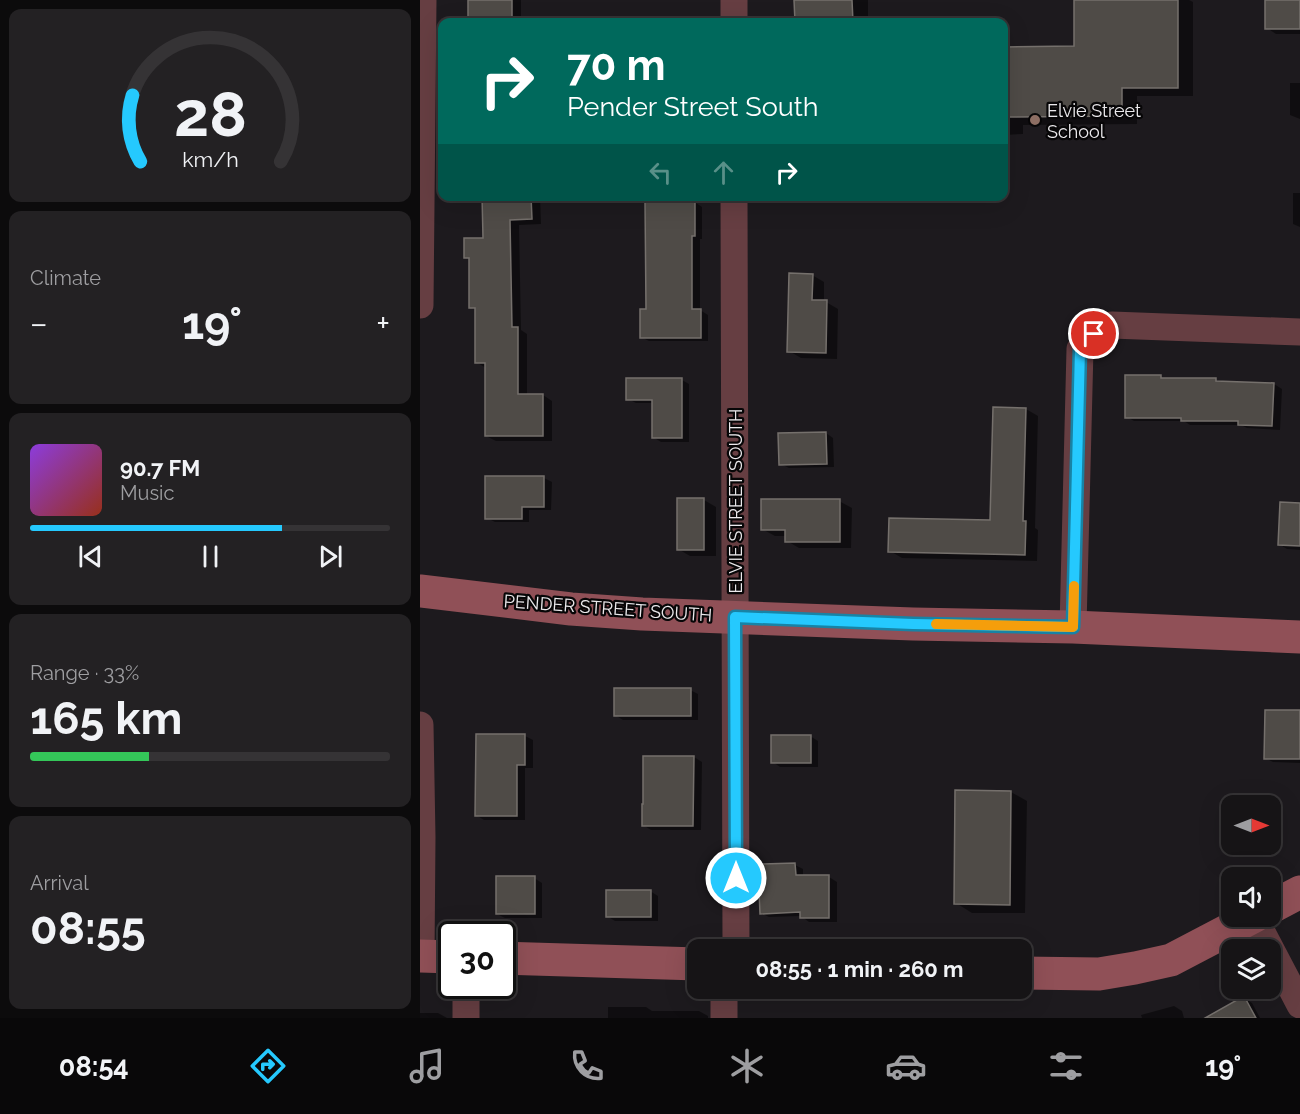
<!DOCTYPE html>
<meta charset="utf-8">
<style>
body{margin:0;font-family:Raleway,sans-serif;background:#232123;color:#f1f3f6;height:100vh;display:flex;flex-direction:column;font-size:22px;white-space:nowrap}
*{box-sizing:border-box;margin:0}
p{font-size:20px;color:#9e9ea1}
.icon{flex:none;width:33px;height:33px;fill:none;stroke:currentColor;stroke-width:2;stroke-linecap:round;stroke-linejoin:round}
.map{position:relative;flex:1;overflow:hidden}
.panel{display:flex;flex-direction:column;gap:9px;padding:9px;background:#0c0b0c;width:420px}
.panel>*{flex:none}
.guide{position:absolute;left:18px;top:18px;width:570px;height:183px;border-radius:12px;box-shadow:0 6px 24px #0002,0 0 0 2px #353335;background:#00695c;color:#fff;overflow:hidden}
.needle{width:39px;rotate:90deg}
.controls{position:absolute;left:801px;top:795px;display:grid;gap:12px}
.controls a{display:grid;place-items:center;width:60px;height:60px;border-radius:12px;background:#161416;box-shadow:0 6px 24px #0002,0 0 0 2px #353335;font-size:30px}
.speed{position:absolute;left:18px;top:921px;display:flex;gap:12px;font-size:30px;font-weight:700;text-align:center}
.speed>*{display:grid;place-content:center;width:78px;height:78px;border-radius:50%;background:#161416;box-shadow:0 6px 24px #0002,0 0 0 2px #353335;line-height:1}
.speed .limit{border:3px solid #111;border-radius:9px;background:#fff;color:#111}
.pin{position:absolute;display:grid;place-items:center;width:51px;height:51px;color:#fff;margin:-26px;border:3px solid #fff;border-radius:50%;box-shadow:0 2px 6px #0007}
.me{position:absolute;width:66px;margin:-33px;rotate:0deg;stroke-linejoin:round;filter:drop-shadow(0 0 4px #0008)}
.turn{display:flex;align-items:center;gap:21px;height:126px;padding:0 30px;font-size:27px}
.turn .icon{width:78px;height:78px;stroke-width:2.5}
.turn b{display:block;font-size:42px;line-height:51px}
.lanes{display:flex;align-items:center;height:57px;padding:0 30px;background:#0003;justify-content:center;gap:30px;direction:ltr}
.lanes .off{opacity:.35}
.big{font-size:45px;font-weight:700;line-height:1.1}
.panel .tile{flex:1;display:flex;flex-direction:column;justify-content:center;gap:9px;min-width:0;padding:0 21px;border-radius:12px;background:#232123}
.panel .dial{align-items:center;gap:0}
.dial svg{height:156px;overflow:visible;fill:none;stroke:#353335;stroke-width:7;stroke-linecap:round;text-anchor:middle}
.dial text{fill:#f1f3f6;stroke:none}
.song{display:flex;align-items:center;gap:18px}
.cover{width:72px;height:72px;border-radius:9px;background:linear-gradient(135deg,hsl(270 70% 55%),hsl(10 70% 35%))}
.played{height:6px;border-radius:3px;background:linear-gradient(90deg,#25c9fe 70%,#353335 70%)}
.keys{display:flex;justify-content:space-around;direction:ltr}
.heat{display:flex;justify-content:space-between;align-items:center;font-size:33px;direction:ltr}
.charge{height:9px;border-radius:4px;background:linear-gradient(90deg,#34c759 33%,#353335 0)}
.trip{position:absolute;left:267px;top:939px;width:345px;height:60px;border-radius:12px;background:#161416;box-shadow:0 6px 24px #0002,0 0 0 2px #353335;font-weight:700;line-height:60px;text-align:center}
.tabs{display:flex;height:96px;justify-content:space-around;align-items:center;background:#090809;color:#9e9ea1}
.tabs .icon{width:42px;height:42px}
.tabs .on{color:#25c9fe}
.tabs b{font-size:27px;color:#f1f3f6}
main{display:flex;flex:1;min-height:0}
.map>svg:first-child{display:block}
</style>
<main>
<section class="panel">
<div class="tile dial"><svg viewBox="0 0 100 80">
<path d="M14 69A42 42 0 1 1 86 69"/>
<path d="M14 69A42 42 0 0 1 10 35" stroke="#25c9fe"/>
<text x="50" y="56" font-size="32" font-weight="700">28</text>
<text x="50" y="72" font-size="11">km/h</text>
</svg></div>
<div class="tile"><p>Climate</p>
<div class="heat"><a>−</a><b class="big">19°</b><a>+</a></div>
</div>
<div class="tile">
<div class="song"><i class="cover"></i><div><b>90.7 FM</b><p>Music</p></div></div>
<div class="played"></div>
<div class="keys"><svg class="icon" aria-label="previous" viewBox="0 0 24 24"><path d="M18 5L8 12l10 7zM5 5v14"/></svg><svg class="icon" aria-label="pause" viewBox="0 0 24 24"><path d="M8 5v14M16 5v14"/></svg><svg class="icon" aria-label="next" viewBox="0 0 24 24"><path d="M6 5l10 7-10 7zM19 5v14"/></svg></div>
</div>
<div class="tile"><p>Range · 33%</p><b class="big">165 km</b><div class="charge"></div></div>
<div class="tile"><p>Arrival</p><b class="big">08:55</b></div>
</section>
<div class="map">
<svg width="880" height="1018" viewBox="0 0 880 1018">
<rect width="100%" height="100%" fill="#1d1a1e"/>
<g fill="#0007">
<polygon points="50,0 101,0 101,22 55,22 50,20"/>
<rect x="376" y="0" width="72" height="22"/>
<polygon points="655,0 769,0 773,2 773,96 717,96 717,124 603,125 603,134 584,135 584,48 656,48"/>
<polygon points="847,0 880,0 880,34 856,34 847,28"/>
<polygon points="870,83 880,83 880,119 870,115"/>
<polygon points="873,193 880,193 880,227 873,224"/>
<polygon points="63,196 120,196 121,224 99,225 101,330 107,334 107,395 123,395 132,401 132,441 76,441 66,436 66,368 56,362 56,310 50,307 50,260 46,257 64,240"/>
<polygon points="227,196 276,196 276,203 282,207 282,239 280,239 280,310 288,315 288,341 229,341 221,337 227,310"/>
<polygon points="392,275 404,282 404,302 406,302 418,309 417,359 381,358 369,351"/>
<polygon points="740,377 746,380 795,380 799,382 854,384 862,389 860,430 827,428 821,425 770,425 764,421 714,421 707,417"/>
<polygon points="262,380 269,384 269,442 241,442 233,437 233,403 216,403 208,399"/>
<polygon points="606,409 618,416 615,528 618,530 617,561 482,558 470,551 571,522"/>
<polygon points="406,433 413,438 414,467 369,468 361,464"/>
<polygon points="124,478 132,482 131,510 109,510 109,522 75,522 67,518"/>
<polygon points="284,500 296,507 296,556 270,556 258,549"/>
<polygon points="419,501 432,508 431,548 379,548 367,541 367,536 355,536 342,529"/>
<polygon points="880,505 880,550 867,549 859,544"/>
<polygon points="270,690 278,694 278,720 203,720 195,715"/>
<polygon points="880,712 880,763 853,762 845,758"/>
<polygon points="105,736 113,740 113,768 105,768 105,820 64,820 56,815"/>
<polygon points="390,736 398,741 398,767 360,767 353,762"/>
<polygon points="274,757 282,762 281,830 231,830 223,825"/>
<polygon points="591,792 607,801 605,913 552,913 536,903"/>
<polygon points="375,865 383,869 383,877 409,877 417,882 417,922 389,922 381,916 349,917 341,913"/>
<polygon points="114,878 122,883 122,918 85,918 77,914"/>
<polygon points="230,891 238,896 238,921 195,921 187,916"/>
<polygon points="824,998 832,1003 840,1018 803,1018"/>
<polygon points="754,1006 762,1011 764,1018 722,1018 721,1015"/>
<polygon points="188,1007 226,1007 232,1011 279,1011 288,1016 288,1018 188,1018"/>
<polygon points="0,1013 18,1013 27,1018 0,1018"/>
</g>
<g fill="#4f4b47" stroke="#75706c" stroke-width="1.5">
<rect x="48" y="0" width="44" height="20"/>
<polygon points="374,0 432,0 433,22 375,22"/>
<polygon points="654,0 758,0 758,88 702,88 702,116 584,117 584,47 654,46"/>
<rect x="845" y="0" width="35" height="29"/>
<polygon points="62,196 111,196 112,219 90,220 92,327 98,327 98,394 123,394 123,436 65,436 65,363 55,363 55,308 49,308 49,258 44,258 44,238 63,238"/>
<polygon points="225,201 275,201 275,236 272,236 272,309 281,309 281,338 220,338 220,309 226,309"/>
<polygon points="369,273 393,274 392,300 407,300 406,353 367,352"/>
<polygon points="705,375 741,375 741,378 796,378 796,381 854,383 852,426 818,425 818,421 761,421 761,418 705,418"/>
<polygon points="206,378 262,378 262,438 232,438 232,400 206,400"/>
<polygon points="573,407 606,408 603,521 606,521 605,555 468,552 469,518 570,520"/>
<polygon points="406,432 407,464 359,465 358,433"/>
<polygon points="65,476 124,476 124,507 102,507 102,519 65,519"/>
<rect x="257" y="498" width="27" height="52"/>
<polygon points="341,499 420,499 420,542 365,542 365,530 341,530"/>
<polygon points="860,502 880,503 880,546 858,545"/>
<rect x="194" y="688" width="77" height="28"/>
<polygon points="845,710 880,710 880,759 844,759"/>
<polygon points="56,734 105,734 105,765 97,765 97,816 55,816"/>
<rect x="351" y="735" width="40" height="28"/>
<polygon points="223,756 274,756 273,826 222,826 222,804 223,804"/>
<polygon points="535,790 591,791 590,905 534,904"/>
<polygon points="375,863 376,875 409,875 409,918 380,918 380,912 340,914 338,864"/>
<rect x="76" y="876" width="39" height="38"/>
<rect x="186" y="890" width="45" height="27"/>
<polygon points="824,996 836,1018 785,1018"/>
</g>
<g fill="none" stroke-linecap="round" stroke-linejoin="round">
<g stroke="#663e42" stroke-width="27">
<polyline points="314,0 314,22"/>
<polyline points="314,196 316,950"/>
<polyline points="0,305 3,0"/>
<polyline points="653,627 660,349 674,334 692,325 880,332"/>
<polyline points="0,725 2,837 1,956"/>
<polyline points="834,917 880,1005"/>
<polyline points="46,1018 46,986"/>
<polyline points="304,1018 304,988"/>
</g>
<g stroke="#905057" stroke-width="33">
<polyline points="0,591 151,609 222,614 493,624 653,627 880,637"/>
<polyline points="850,908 880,892"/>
<polyline points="0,956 32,957"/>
<polyline points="82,958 278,964"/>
<polyline points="602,973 679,974 715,968 751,960 835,916"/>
</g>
</g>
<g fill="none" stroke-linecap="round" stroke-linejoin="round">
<defs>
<polyline id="route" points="316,878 315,617 493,624 653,627 660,349 674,334"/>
</defs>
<use href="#route" stroke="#1883a5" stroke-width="15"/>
<use href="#route" stroke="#25c9fe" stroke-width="10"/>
<polyline stroke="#f59e0b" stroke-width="10" points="516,624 653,627 654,586"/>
</g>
<circle fill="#8d6e63" stroke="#070607" stroke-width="2" cx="615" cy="120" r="6"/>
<g text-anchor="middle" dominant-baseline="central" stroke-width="4.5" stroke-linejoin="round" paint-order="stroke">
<g font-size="18" fill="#ebe9ec" stroke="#070607" text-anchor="start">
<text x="627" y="110">Elvie Street<tspan x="627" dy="21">School</tspan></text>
</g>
<g font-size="18" fill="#ebe9ec" stroke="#070607">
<text transform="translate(315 501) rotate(-90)">ELVIE STREET SOUTH</text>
<text transform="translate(188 608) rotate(4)">PENDER STREET SOUTH</text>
</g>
</g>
</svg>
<div class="controls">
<a><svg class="needle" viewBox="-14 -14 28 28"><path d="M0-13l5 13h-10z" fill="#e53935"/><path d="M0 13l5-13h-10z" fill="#9e9ea1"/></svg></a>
<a><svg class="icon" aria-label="sound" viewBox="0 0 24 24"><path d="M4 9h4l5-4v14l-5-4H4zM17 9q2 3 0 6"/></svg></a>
<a><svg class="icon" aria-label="layers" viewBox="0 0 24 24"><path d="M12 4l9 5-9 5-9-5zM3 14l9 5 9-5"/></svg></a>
</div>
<div class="speed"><div class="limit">30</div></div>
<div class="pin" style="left:674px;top:334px;background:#d93025"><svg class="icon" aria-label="arrive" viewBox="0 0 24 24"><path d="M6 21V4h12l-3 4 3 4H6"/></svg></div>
<svg class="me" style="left:316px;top:878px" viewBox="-20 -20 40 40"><circle r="17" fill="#25c9fe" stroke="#fff" stroke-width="3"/><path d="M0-11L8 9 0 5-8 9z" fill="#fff"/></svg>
<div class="trip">08:55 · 1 min · 260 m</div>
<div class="guide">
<div class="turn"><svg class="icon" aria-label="right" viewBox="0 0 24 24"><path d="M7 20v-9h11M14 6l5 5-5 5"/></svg><div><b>70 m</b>Pender Street South</div></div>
<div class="lanes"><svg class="icon off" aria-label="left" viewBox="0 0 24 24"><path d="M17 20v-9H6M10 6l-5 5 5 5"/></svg><svg class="icon off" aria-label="ahead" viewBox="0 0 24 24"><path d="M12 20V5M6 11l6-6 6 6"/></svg><svg class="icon" aria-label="right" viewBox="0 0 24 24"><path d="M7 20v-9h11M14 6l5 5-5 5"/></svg></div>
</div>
</div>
</main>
<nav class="tabs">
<b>08:54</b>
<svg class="icon on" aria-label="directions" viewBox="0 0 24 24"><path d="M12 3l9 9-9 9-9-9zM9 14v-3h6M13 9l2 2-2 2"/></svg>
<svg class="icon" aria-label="music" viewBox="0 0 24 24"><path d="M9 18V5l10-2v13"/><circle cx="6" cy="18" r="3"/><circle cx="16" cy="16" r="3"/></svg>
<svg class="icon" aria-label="phone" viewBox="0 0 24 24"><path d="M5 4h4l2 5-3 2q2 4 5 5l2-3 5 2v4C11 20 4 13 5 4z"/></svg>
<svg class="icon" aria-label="climate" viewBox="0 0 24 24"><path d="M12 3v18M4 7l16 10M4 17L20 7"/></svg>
<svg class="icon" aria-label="car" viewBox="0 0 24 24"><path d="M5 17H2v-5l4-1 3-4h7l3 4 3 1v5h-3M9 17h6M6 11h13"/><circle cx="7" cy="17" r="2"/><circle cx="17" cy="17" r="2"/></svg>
<svg class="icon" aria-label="filters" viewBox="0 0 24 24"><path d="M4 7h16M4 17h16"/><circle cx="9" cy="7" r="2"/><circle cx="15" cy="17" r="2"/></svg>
<b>19°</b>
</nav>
